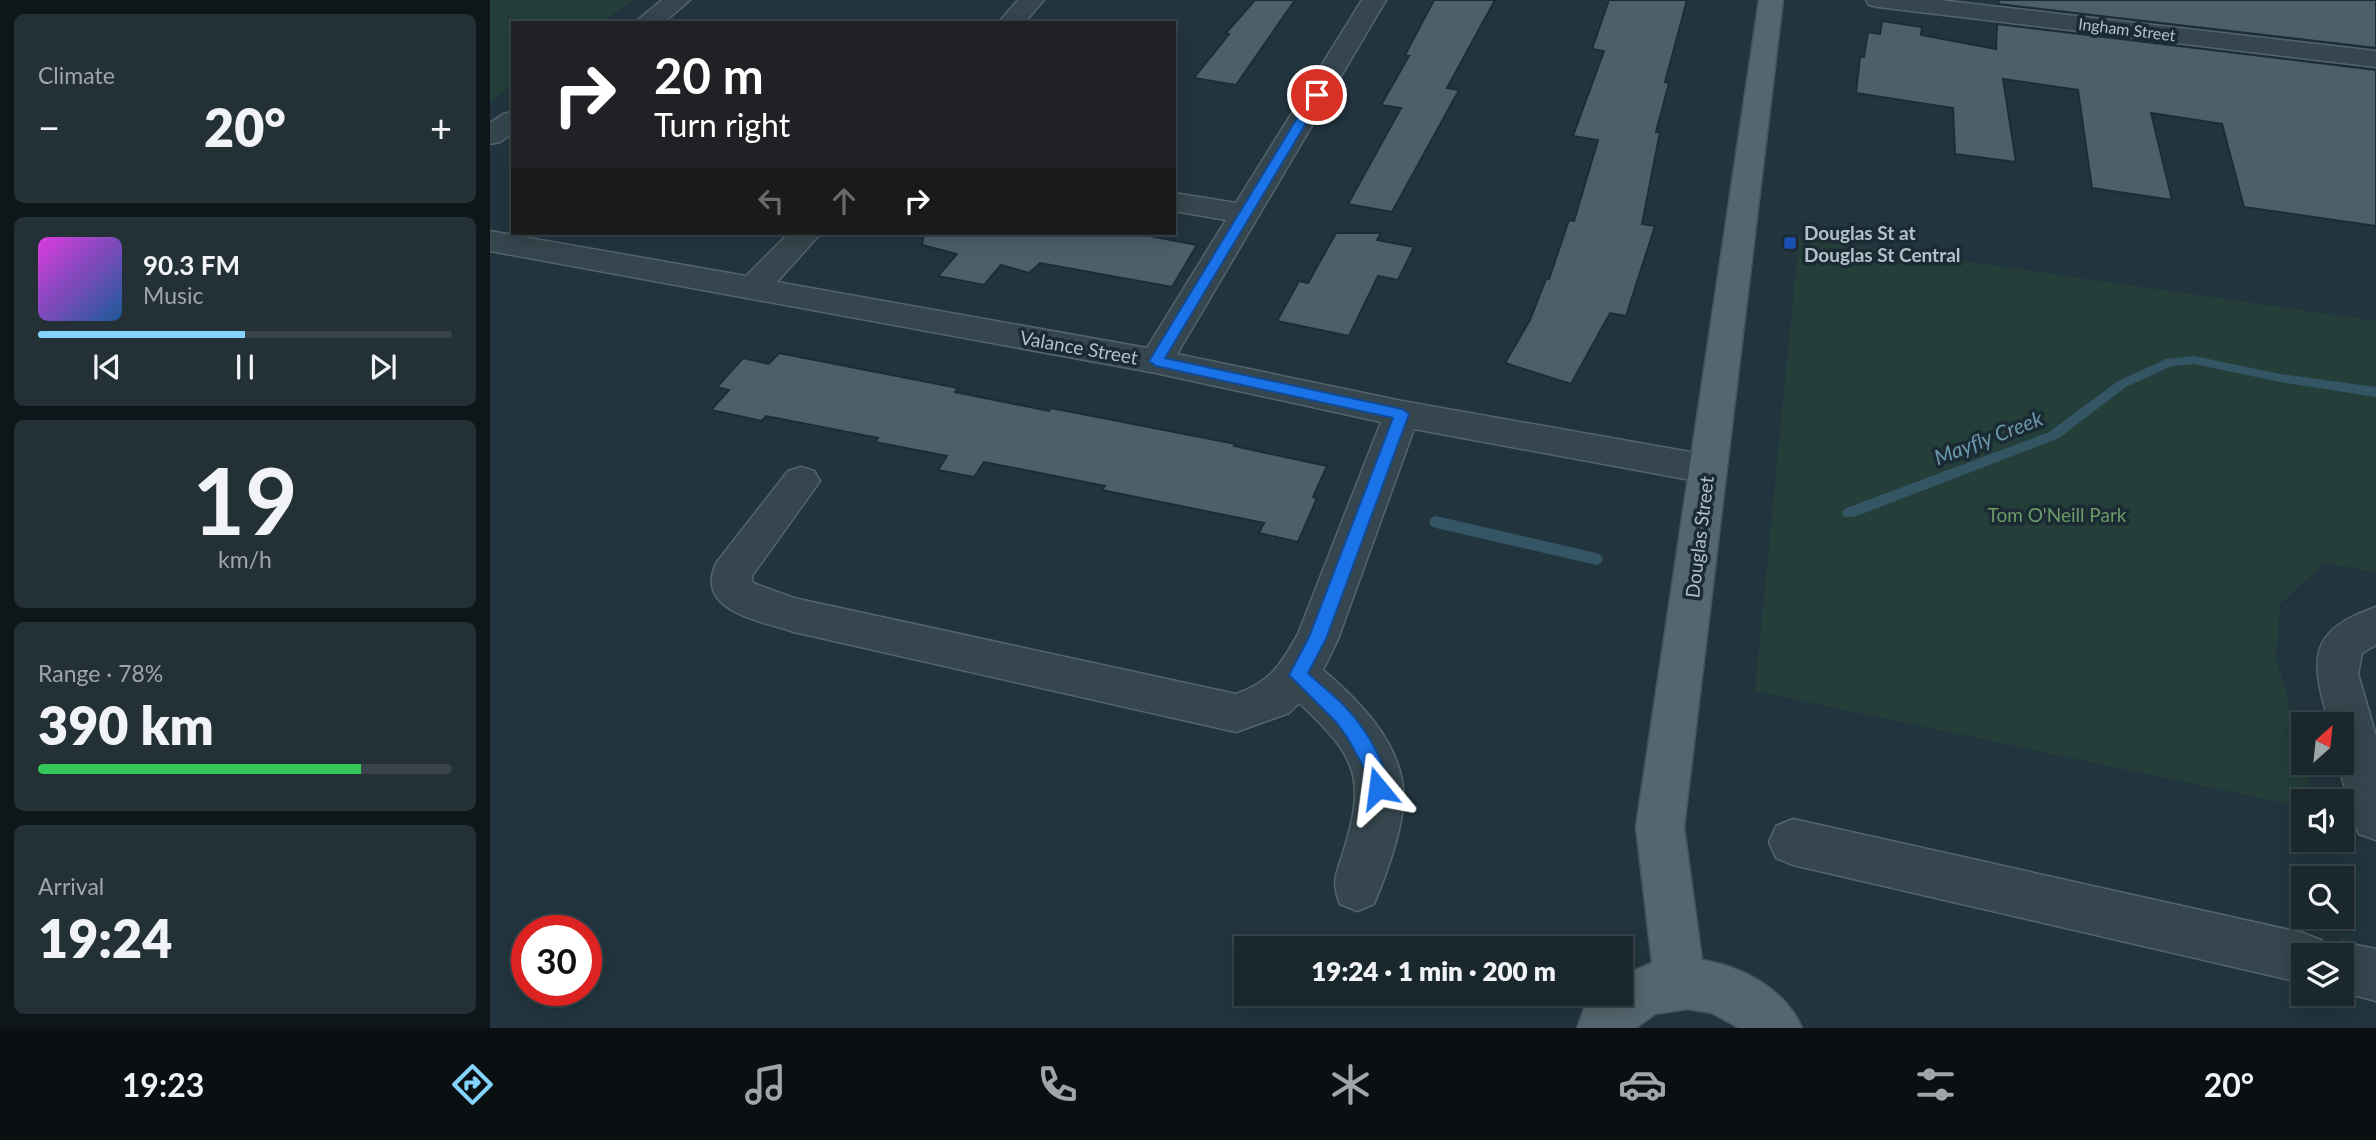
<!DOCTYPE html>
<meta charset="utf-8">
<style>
body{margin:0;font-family:Lato,sans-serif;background:#233036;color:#f1f3f6;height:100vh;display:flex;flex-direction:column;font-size:26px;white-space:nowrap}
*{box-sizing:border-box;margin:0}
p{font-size:23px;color:#9fa6aa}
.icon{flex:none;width:38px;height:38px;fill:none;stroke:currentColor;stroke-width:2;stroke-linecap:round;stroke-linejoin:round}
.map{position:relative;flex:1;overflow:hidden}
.panel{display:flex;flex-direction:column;gap:14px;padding:14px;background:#0e1619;width:490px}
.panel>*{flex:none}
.top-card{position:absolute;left:21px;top:21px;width:665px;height:214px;border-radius:0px;box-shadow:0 4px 18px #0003,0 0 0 2px #38444a;background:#202124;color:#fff;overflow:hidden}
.needle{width:46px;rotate:27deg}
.fabs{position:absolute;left:1801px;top:712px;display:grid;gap:14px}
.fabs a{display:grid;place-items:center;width:63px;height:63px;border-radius:0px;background:#1a282e;box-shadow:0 4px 18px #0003,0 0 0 2px #38444a;font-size:35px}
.speed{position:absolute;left:21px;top:915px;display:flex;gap:14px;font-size:35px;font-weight:700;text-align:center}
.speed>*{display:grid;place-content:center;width:91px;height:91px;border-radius:50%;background:#1a282e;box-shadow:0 4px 18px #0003,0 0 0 2px #38444a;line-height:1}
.speed .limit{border:10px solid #d22;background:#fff;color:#111}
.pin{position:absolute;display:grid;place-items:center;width:60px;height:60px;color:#fff;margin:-30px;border:4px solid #fff;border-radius:50%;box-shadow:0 2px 7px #0007}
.me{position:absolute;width:77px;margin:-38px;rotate:344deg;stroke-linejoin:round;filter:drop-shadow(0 0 5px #0008)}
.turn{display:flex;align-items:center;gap:24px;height:147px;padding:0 28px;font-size:32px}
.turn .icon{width:91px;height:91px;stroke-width:2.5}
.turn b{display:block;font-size:49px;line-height:60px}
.lanes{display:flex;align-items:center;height:66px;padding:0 28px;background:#0003;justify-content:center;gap:35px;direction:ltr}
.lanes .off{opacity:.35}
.big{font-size:52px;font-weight:800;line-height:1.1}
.panel .tile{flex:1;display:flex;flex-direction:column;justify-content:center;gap:10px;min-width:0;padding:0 24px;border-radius:10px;background:#233036}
.panel .dial{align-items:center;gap:0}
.dial b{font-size:91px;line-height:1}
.song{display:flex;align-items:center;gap:21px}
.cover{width:84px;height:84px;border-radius:10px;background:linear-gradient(135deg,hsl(300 70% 55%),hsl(210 70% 35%))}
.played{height:7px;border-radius:4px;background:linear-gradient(90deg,#83d3fc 50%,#38444a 50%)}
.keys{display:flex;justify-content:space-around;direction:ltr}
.heat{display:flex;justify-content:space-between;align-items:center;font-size:38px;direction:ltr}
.charge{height:10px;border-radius:5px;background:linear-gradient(90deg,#34c759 78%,#38444a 0)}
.trip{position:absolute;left:744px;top:936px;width:399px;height:70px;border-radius:0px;background:#1a282e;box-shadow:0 4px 18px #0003,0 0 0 2px #38444a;font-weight:800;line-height:70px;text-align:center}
.dock{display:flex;height:112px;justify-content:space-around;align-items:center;background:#0a1012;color:#9fa6aa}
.dock .icon{width:49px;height:49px}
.dock .current{color:#83d3fc}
.dock b{font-size:32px;color:#f1f3f6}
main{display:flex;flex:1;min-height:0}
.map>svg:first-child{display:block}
</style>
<main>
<section class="panel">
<div class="tile"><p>Climate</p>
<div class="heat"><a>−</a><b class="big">20°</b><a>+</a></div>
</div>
<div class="tile">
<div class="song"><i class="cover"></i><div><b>90.3 FM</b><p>Music</p></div></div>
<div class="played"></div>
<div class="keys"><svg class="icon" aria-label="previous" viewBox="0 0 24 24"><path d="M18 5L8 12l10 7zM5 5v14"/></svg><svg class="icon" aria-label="pause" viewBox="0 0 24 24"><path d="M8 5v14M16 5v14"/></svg><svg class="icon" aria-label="next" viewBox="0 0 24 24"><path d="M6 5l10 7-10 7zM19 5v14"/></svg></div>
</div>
<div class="tile dial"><b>19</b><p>km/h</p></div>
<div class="tile"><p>Range · 78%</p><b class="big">390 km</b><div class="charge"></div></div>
<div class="tile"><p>Arrival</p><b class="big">19:24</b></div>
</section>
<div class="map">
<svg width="1886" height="1028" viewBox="0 0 1886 1028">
<rect width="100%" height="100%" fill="#22353e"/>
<g fill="#243f3a">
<polygon points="0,0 144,0 111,23 23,23 23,85 0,101"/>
<polygon points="1309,237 1886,321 1886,572 1834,563 1790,604 1786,657 1825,801 1813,802 1813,807 1265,691"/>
</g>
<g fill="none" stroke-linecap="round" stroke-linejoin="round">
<g fill="#335564" fill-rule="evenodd">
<polygon points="1704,356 1790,374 1886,387 1886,397 1790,382 1704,364 1682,366 1636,387 1569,438 1364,517 1354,517 1352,513 1354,509 1559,432 1628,381 1676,359"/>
<polygon points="946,516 1106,553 1111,555 1113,559 1111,563 1106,565 946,528 941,526 939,522 941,518"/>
</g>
</g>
<g fill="#4b6069" stroke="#1d2d35" stroke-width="2">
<polygon points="765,0 805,0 746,85 704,78 739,34 736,33"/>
<polygon points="944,0 1005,0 957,88 969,90 902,212 858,204 911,108 891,105 919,56 915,55"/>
<polygon points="1119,0 1197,0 1175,82 1179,83 1166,132 1170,132 1152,224 1165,226 1136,316 1120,313 1081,384 1015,363 1040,320 1056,279 1059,279 1079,220 1084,221 1108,140 1083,136 1114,51 1102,49"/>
<polygon points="1509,0 1886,0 1886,48 1508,4"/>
<polygon points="1392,21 1432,27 1431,35 1506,49 1507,24 1886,70 1886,226 1754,207 1732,124 1661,113 1682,200 1602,188 1588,90 1513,79 1526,162 1465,154 1463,108 1366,93 1370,57 1374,57 1378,32 1390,34"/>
<polygon points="434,233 644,233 707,245 682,287 550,263 539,273 511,265 494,285 448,276 467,254 432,245"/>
<polygon points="846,233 891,233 887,240 924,247 908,280 888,276 859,336 787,321 809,281 818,283"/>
<polygon points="289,353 468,388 465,392 559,411 561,408 746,444 744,446 837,466 823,497 827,498 808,542 769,533 774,523 612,490 615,486 494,462 484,477 448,470 457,456 385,442 388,438 276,416 272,421 221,410 239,390 227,387 253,358 279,364"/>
</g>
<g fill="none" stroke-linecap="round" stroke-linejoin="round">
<defs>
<g id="minor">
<polygon points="172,0 200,0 173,23 144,23"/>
<polygon points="528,0 554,0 534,23 508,23"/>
<path d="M872,0H896L687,354L912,401L1217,455L1230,459L1236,469L1230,479L1217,483L924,429L848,639L833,670C867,699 909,740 913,789C916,822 897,873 884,904L867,911L850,904C841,882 846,875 853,853C877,777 866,756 809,703L799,713L746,732L304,632C271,621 202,611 227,562L298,471L311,467L324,471L330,481L262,576L263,583L304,598L746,694C781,681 790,666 808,634L891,422L666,373L0,251V231L256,276L299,233H331L287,282L657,348L736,220L684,211V193L746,203Z"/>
<polygon points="1376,0 1450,0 1886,51 1886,67 1388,7 1379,5"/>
<polygon points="23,112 23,133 10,142 0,144 0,123 13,114"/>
<path d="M1886,607V645L1872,653L1868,674L1886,736V840L1869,834L1863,818L1848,763H1852V724H1839C1822,661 1814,632 1886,607Z"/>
<polygon points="1303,819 1813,933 1831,940 1835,949 1852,942 1886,949 1886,1001 1852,992 1852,956 1813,956 1813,983 1303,865 1286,858 1279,842 1286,826"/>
</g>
<path id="major" d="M1269,0H1293L1194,827L1212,960C1253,966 1296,990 1312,1028H1249L1222,1013L1198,1009L1165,1014L1146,1028H1087L1094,1009L1107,994H1130V976L1162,963L1146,827Z"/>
</defs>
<use href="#minor" stroke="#54646c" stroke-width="3"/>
<use href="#major" stroke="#42525a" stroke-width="3"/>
<use href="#minor" fill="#36464e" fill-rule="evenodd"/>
<use href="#major" fill="#54666e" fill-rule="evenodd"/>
</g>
<path fill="#1a73e8" stroke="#114b97" stroke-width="2" d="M823,92L833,95L675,358L912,409L919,414L836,639L818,673C831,686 847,697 859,711C874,727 904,773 895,794L888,797L881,794L877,773L857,737L846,722L799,675L819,637L903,418L666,366L659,361Z"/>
<rect fill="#1a4fb4" stroke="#1b2b33" stroke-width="2.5" x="1293" y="236" width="14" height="14" rx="3.5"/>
<g text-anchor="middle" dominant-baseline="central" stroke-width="7" stroke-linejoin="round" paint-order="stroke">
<g font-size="16" fill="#b2c1c9" stroke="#1b2b33">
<text transform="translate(1637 29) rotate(7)">Ingham Street</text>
</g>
<g font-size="19" font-weight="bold" fill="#b2c1c9" stroke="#1b2b33" text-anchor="start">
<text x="1314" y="232">Douglas St at<tspan x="1314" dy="22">Douglas St Central</tspan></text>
</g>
<g font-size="19" fill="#b2c1c9" stroke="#1b2b33">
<text transform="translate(589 347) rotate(10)">Valance Street</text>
<text transform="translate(1209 537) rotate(-83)">Douglas Street</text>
</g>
<g font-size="19" fill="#6a9b68" stroke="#1b2b33">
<text x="1567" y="514">Tom O'Neill Park</text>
</g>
<g font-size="21" font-style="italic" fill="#6996aa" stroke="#1b2b33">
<text transform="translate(1498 437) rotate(-21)">Mayfly Creek</text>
</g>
</g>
</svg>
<div class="fabs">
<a><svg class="needle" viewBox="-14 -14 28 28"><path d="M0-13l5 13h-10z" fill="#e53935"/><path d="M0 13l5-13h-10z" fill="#9fa6aa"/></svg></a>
<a><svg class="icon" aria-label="sound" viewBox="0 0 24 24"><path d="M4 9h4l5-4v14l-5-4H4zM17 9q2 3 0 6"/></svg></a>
<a><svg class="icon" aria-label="search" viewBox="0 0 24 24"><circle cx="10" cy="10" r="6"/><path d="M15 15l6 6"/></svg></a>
<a><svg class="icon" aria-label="layers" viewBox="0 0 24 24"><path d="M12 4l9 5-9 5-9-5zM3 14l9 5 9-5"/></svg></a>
</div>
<div class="speed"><div class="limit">30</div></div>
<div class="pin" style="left:827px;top:95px;background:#d93025"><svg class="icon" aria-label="arrive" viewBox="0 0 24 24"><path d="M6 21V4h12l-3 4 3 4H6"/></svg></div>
<svg class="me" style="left:888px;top:788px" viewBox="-20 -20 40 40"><path d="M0-17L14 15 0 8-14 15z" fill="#1a73e8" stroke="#fff" stroke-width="4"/></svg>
<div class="trip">19:24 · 1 min · 200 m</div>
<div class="top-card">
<div class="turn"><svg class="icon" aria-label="right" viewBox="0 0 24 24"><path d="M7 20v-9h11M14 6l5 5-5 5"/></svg><div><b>20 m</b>Turn right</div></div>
<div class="lanes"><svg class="icon off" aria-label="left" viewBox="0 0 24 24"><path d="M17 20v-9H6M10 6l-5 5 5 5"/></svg><svg class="icon off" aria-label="ahead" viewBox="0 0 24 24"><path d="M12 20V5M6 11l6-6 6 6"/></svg><svg class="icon" aria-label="right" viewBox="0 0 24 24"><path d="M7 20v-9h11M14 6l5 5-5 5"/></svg></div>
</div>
</div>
</main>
<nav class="dock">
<b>19:23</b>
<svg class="icon current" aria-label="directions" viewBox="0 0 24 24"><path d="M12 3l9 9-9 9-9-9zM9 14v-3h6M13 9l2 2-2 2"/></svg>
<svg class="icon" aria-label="music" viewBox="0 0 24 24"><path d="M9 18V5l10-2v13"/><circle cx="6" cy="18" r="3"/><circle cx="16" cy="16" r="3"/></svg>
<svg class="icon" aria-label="phone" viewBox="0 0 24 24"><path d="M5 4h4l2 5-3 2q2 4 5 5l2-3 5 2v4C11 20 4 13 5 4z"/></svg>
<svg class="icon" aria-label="climate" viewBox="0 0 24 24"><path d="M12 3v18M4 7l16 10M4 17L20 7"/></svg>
<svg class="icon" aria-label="car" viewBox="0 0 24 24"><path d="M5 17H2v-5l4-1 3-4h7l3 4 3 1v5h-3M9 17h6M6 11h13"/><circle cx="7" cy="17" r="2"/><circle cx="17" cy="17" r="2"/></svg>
<svg class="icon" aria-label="filters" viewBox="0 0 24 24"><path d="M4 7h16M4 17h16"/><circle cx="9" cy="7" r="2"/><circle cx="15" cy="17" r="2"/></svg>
<b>20°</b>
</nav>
